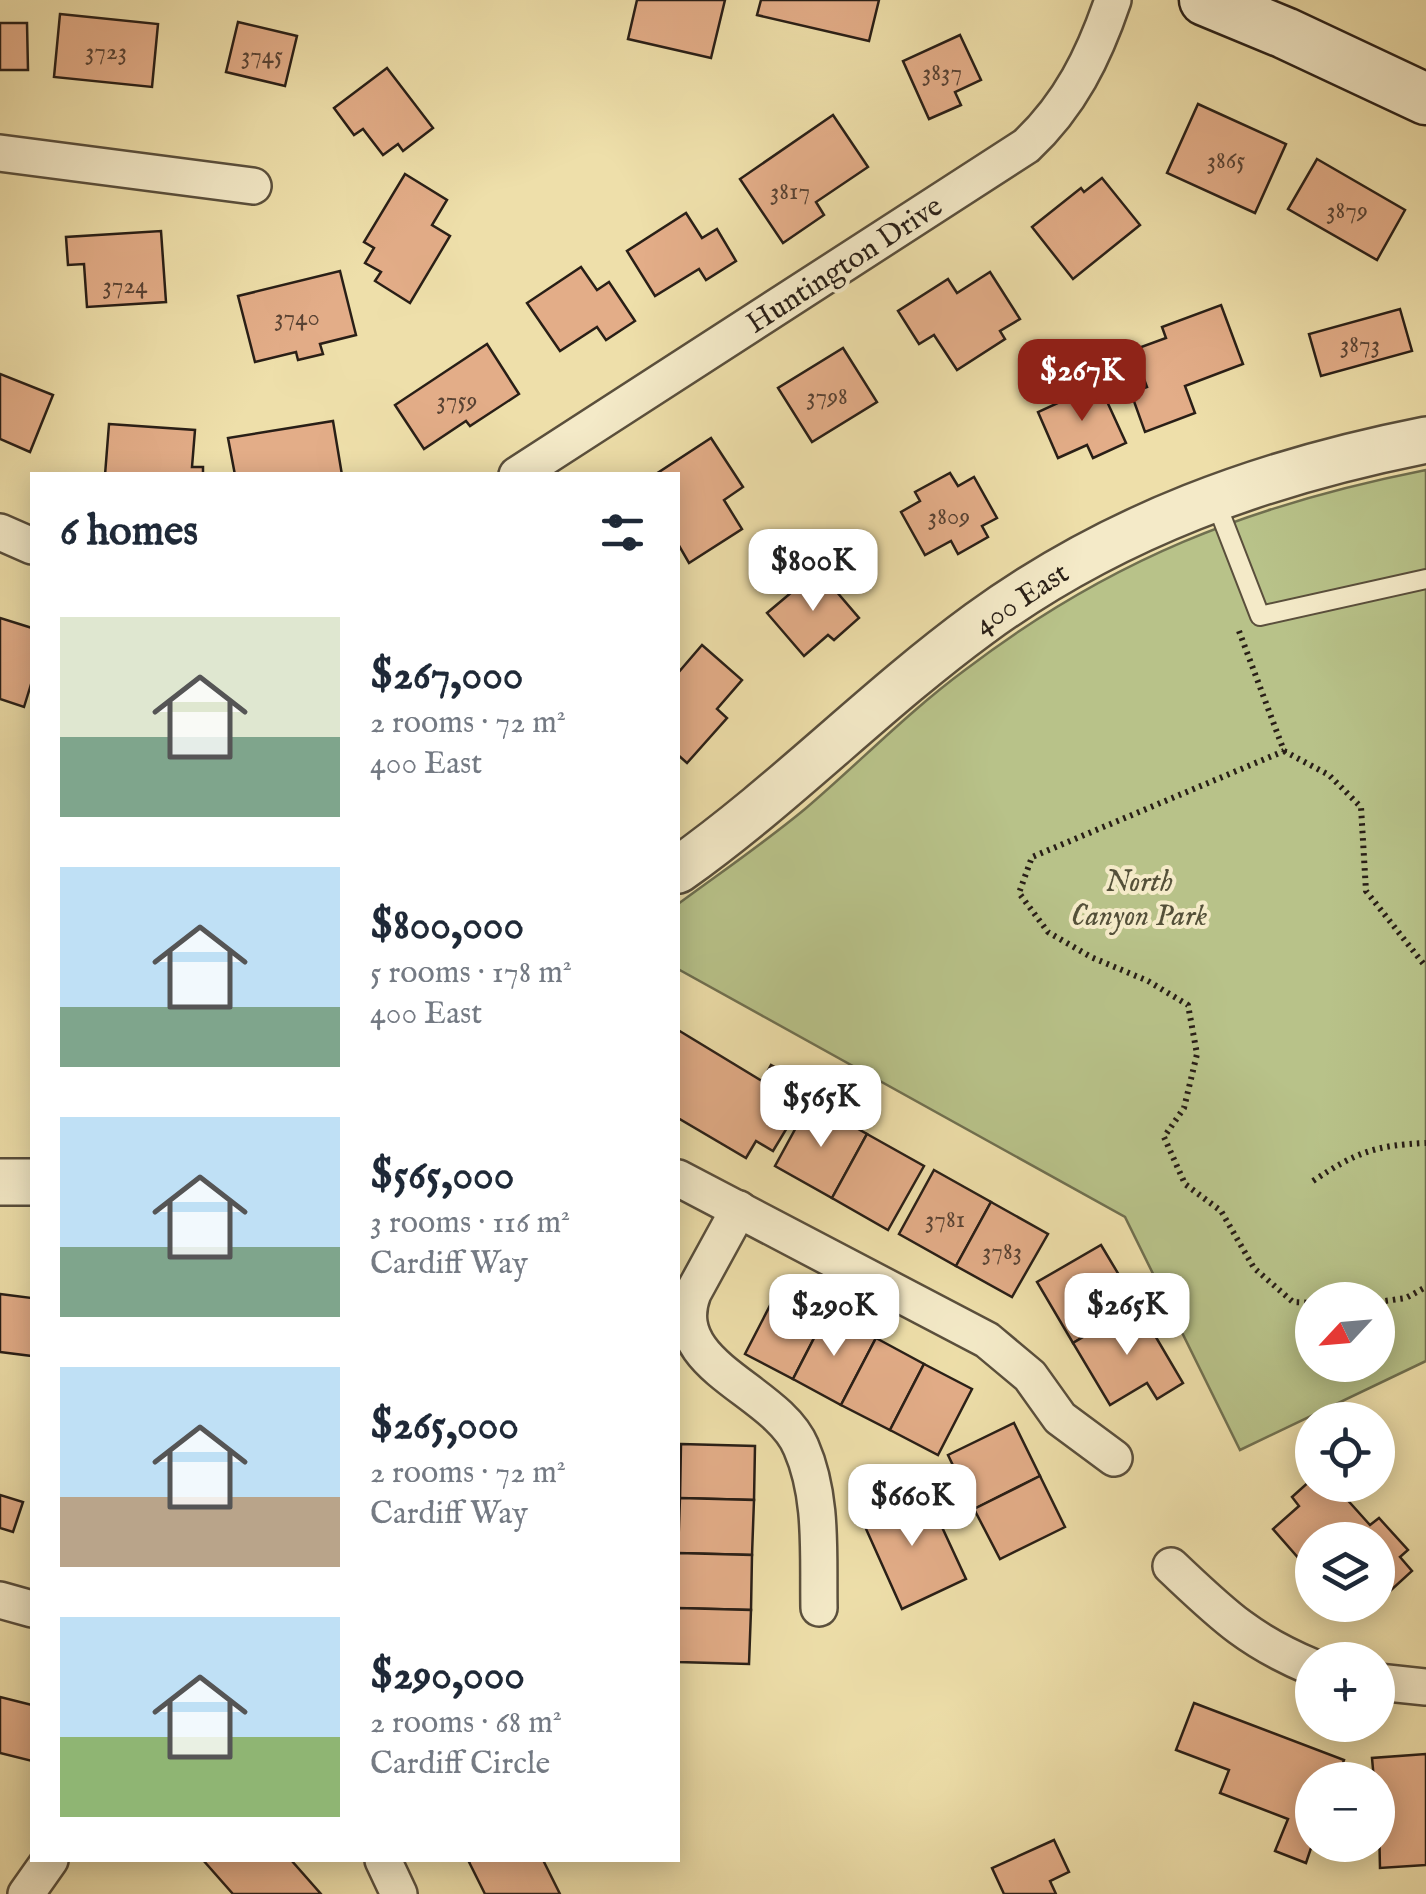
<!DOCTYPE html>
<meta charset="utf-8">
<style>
:root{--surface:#fff;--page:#f6f6f7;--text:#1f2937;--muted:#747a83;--accent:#8f2418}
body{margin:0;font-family:"IM FELL English",serif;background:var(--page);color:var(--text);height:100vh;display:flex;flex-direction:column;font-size:38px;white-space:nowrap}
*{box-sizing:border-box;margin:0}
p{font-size:32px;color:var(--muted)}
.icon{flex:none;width:55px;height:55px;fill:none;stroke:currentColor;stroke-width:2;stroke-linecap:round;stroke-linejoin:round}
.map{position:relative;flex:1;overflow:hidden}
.sheet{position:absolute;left:30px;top:472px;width:650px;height:1390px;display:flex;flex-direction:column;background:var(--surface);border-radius:0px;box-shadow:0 5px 25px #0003}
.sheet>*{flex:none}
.needle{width:65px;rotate:244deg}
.buttons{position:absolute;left:1295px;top:1282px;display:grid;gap:20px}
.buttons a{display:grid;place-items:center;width:100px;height:100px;border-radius:50%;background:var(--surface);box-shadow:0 5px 25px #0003;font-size:50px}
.price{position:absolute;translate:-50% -85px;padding:0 22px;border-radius:20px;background:#fff;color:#222;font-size:32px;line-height:65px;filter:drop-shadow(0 2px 5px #0008)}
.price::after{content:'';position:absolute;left:50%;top:60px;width:30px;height:22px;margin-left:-15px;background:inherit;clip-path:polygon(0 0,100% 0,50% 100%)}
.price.current{background:var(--accent);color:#fff}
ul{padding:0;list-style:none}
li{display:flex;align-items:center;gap:30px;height:250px;padding:0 30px}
li span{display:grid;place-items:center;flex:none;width:280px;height:200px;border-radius:0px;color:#555}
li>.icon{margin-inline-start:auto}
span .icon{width:120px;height:120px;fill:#fffc;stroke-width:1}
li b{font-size:42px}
h2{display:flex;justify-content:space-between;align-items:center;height:120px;padding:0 30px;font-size:42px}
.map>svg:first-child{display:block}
.green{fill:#b8c289;stroke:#707050;stroke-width:2.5;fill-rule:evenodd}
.building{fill:#e3ad88;stroke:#291f17;stroke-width:2.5}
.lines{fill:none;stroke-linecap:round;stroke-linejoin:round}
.service-casing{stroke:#5a4f3c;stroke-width:22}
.minor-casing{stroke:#5a4f3c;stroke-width:40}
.tertiary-casing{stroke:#5a4f3c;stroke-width:50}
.secondary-casing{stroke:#291f17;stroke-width:55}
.path{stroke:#291f17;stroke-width:6;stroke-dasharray:2.5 5;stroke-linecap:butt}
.service{stroke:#f4eac8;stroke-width:18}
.minor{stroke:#f4eac8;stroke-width:35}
.tertiary{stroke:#f4eac8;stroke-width:45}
.secondary{stroke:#f4eac8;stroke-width:50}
.labels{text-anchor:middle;stroke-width:8;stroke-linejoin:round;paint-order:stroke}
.number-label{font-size:25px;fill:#584233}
.street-label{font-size:30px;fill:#291f17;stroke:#f4eac8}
.park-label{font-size:30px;font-style:italic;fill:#545039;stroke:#f4eac8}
</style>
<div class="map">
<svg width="1426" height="1894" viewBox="0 0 1426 1894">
<rect width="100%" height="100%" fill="#eedfaa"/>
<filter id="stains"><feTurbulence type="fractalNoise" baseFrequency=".002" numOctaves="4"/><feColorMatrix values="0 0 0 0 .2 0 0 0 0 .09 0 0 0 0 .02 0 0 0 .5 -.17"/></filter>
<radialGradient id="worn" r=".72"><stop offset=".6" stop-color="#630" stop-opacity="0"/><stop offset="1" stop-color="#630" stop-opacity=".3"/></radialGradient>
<!-- green -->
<path class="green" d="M1426,470V1361L1240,1450L1125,1217L678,969V904C720,873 764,843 805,809C859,763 908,712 965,670C1109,560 1249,505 1426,470ZM1312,1300H1378V1365H1312Z"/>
<!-- building -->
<g class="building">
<path d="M637,0H725L711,58L628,39Z"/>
<path d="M761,0H879L869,41L757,15Z"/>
<path d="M60,14L158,24L152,87L54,77Z"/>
<path d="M238,22L297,36L285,86L226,72Z"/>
<path d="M0,23H27L28,70H0Z"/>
<path d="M960,35L981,80L955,92L961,105L929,119L903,61Z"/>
<path d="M387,68L433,128L403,151L398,144L383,155L363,129L354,135L334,108Z"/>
<path d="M1198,104L1286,144L1255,213L1167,173Z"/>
<path d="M833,115L868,167L816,202L824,215L783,243L740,179Z"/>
<path d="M1317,159L1405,210L1377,260L1288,209Z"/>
<path d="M405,174L447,200L432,225L450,236L410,303L375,281L381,272L365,263L374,248L364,242Z"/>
<path d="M1102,178L1140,225L1073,279L1032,227L1081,188L1084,192Z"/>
<path d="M686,213L702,238L717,229L736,261L706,280L699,269L655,296L627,251Z"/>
<path d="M161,231L166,302L87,307L84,264L68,265L66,237Z"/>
<path d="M581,267L597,290L609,282L635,321L606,340L597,327L560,351L527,303Z"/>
<path d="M340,271L356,335L320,344L323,354L298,360L296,352L255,362L238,296Z"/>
<path d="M990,272L1020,319L1000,331L1005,339L957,370L934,335L919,344L898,311L948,279L957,293Z"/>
<path d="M1221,305L1243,364L1185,386L1195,413L1145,432L1131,393L1147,387L1133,350L1166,338L1162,327Z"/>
<path d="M1400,309L1412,351L1321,376L1309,334Z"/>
<path d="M487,344L519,394L470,426L466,421L424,449L395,405Z"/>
<path d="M843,348L877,402L812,442L778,388Z"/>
<path d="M0,374L53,395L30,452L0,439Z"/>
<path d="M1099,384L1126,443L1093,458L1087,445L1058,458L1038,412Z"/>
<path d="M333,421L342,475H235L228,438Z"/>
<path d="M109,424L195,430L192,467H203V475H105Z"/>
<path d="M711,438L743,487L724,500L742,529L689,563L678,544V475L656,474Z"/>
<path d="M950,473L958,486L974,477L997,518L982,526L988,537L958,554L951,541L925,555L901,512L920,501L915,492Z"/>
<path d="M818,570L859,618L834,640L828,635L804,656L767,613Z"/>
<path d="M0,618L32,628V681L24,707L0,699Z"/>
<path d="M702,645L742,680L717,709L727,718L687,763L678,755V673Z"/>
<path d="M678,1030L762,1081L771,1065L811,1088L773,1151L756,1141L746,1158L678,1118Z"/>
<path d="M810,1102L867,1134L832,1198L775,1166Z"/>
<path d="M867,1134L924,1166L888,1230L832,1198Z"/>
<path d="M934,1170L991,1202L956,1266L899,1234Z"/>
<path d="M991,1202L1048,1234L1012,1297L956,1266Z"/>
<path d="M1101,1245L1137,1305L1073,1343L1037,1282Z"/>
<path d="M779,1288L827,1313L793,1379L745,1354Z"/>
<path d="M0,1294L32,1298V1356L0,1352Z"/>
<path d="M1137,1305L1183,1383L1157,1399L1147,1383L1110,1405L1073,1343Z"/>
<path d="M827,1313L876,1338L841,1405L793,1379Z"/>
<path d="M876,1338L924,1364L890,1430L841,1405Z"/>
<path d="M924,1364L972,1389L938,1455L890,1430Z"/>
<path d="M1014,1423L1040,1476L974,1509L948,1455Z"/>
<path d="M681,1444L755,1446L754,1500L680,1498Z"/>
<path d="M1040,1476L1065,1527L1000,1559L974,1509Z"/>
<path d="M1312,1479V1485H1334L1370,1525L1379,1518L1408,1550L1400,1557L1412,1571L1389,1592L1381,1583L1378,1586V1540H1312V1566L1308,1569L1273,1529L1299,1506L1292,1497Z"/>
<path d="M899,1492L907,1509L929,1499L966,1579L902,1609L858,1511Z"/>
<path d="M0,1495L23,1502L13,1532L0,1528Z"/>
<path d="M680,1498L754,1500L752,1555L678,1553Z"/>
<path d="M678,1553L752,1555L751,1610L678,1608Z"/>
<path d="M678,1608L751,1610L749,1664L678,1662Z"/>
<path d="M0,1697L32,1705V1761L0,1753Z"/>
<path d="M1194,1703L1344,1760L1337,1780H1312V1845L1306,1863L1275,1851L1288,1819L1220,1793L1229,1770L1176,1750Z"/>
<path d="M1426,1754V1865L1380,1868L1378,1780H1374L1372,1758Z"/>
<path d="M1054,1840L1069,1872L1050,1881L1056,1894H1004L992,1868Z"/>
<path d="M203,1860H291L321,1894H233Z"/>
<path d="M472,1860H543L560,1894H485L469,1862Z"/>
</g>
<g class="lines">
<defs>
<path id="service" d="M1215,500L1260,616L1426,579"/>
<g id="minor">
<path d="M0,153L253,186"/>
<path d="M517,475L1026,146C1070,105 1094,56 1113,0"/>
<path d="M0,532L32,546"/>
<path d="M678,1178L987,1340L1030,1376L1060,1418L1114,1458"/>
<path d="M739,1209L693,1293C665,1367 777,1389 801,1447C823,1497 818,1554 819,1608"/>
<path d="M1171,1566C1221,1613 1247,1640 1312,1667"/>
<path d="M0,1600L32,1609"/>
<path d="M1378,1682L1426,1687"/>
<path d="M383,1860L399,1894"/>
<path d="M26,1894L50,1860"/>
</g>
<g id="tertiary">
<path d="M678,870C784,795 874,701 979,624C1113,526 1264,472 1426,440"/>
<path d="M0,1182H32"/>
</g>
<path id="secondary" d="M1205,0L1285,33L1426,99"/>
</defs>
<!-- service casing -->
<use href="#service" class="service-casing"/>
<!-- minor casing -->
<use href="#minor" class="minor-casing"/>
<!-- tertiary casing -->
<use href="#tertiary" class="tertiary-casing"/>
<!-- secondary casing -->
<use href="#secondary" class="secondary-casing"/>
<!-- path -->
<g class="path">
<path d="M1239,631L1284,751L1032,857L1019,893L1048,932L1091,957L1148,981L1188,1005L1197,1054L1184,1108L1164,1137L1185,1184L1221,1211L1254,1268L1293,1302L1312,1303"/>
<path d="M1284,751L1329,775L1361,807L1366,891L1426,967"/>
<path d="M1313,1181C1355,1153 1375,1145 1426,1143"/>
<path d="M1378,1302L1406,1298L1426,1287"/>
</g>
<!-- service -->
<use href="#service" class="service"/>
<!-- minor -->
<use href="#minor" class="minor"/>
<!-- tertiary -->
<use href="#tertiary" class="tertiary"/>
<!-- secondary -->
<use href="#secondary" class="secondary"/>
</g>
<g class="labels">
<!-- number labels -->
<g class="number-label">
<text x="106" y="59">3723</text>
<text x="262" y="63">3745</text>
<text x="942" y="80">3837</text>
<text x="1226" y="168">3865</text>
<text x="790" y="199">3817</text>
<text x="1347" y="218">3879</text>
<text x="125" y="293">3724</text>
<text x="297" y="325">3740</text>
<text x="1360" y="352">3873</text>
<text x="827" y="404">3798</text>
<text x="457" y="408">3759</text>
<text x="949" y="524">3809</text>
<text x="945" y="1227">3781</text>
<text x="1002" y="1259">3783</text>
</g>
<!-- street labels -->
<g class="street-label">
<text transform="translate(844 264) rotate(-33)" y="10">Huntington Drive</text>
<text transform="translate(1021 598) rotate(-33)" y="10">400 East</text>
</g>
<!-- park labels -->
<g class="park-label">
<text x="1139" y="891">North<tspan x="1139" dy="34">Canyon Park</tspan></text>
</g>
</g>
<rect width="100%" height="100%" filter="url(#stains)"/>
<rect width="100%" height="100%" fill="url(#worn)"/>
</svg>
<div class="buttons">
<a><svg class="needle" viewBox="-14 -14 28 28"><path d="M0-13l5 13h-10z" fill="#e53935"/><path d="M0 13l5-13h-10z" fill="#747a83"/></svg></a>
<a><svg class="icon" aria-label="locate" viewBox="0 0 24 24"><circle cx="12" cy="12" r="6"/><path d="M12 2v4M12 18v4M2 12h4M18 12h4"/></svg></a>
<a><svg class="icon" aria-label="layers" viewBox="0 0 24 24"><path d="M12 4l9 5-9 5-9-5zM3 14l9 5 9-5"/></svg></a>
<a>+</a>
<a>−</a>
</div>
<b class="price current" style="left:1082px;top:424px">$267K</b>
<b class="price" style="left:813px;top:614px">$800K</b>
<b class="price" style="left:821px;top:1150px">$565K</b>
<b class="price" style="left:1127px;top:1358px">$265K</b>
<b class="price" style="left:834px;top:1359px">$290K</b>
<b class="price" style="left:912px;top:1549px">$660K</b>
<section class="sheet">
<h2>6 homes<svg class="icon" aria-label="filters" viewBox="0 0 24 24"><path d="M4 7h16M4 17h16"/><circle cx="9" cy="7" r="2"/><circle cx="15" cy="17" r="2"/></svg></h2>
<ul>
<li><span style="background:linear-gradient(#dfe7d0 60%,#7fa58c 0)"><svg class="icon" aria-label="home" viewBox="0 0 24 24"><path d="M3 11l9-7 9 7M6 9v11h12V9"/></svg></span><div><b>$267,000</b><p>2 rooms · 72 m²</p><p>400 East</p></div></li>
<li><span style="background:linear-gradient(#bfe0f5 70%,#7fa58c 0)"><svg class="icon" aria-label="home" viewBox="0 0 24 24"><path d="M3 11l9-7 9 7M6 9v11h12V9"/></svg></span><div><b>$800,000</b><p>5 rooms · 178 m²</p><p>400 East</p></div></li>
<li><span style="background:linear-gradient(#bfe0f5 65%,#7fa58c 0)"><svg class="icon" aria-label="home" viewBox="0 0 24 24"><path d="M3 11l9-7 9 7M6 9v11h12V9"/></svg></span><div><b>$565,000</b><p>3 rooms · 116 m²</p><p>Cardiff Way</p></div></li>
<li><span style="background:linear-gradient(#bfe0f5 65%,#b9a48a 0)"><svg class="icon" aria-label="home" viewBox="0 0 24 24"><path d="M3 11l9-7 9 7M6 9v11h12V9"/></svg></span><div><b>$265,000</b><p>2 rooms · 72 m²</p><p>Cardiff Way</p></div></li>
<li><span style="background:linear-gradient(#bfe0f5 60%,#8fb573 0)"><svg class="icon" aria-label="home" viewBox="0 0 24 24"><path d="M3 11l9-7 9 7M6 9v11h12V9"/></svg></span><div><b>$290,000</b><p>2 rooms · 68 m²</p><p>Cardiff Circle</p></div></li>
</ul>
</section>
</div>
